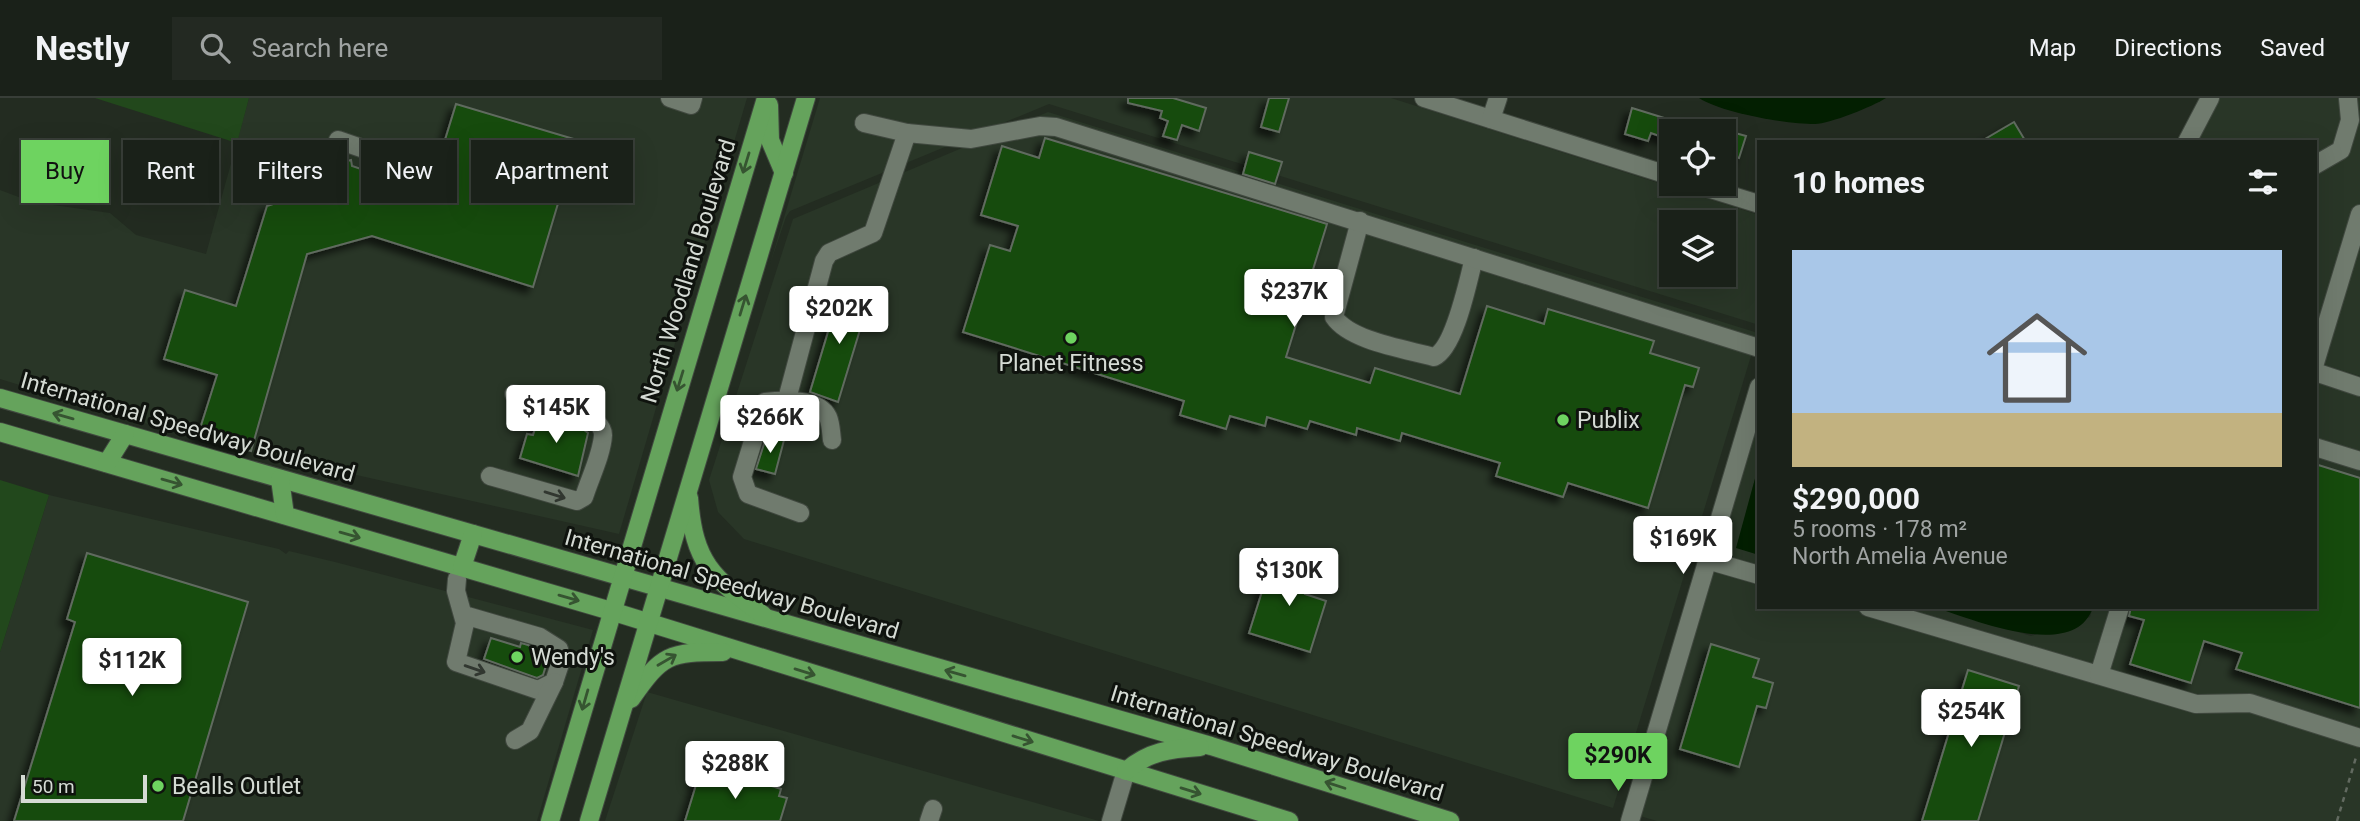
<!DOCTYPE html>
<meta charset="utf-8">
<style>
:root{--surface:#1a2119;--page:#232922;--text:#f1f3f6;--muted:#9fa3a2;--line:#383e38;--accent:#6ed360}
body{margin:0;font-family:Roboto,sans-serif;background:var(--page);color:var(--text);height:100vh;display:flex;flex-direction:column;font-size:26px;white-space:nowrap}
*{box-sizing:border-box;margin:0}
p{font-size:23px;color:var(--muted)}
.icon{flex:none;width:38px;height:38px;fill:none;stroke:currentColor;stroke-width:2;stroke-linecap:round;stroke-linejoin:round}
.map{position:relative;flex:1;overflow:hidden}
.panel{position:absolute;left:1757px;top:42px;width:560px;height:469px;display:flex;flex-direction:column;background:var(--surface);border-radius:0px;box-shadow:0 7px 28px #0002,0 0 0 2px var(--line)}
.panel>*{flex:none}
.banner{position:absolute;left:21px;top:42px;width:665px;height:63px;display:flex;gap:14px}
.buttons{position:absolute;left:1659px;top:21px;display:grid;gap:14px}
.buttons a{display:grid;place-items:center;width:77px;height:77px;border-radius:0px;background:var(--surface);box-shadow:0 7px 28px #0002,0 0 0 2px var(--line);font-size:35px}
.scale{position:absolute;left:21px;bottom:18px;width:126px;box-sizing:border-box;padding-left:7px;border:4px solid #d5dbd4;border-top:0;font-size:19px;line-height:24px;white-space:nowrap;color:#d5dbd4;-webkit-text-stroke:5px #0f130e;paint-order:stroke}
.price{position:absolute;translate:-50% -60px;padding:0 16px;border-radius:7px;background:#fff;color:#222;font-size:23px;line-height:46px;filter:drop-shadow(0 2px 4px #0008)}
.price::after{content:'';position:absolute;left:50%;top:42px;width:21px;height:16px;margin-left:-10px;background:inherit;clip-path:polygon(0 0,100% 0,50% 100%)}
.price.selected{background:var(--accent);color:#111}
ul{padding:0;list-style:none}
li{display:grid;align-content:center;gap:14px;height:371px;padding:0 35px}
li span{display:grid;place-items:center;height:217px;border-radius:0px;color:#555}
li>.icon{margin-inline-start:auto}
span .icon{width:126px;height:126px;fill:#fffc;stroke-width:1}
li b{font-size:30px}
h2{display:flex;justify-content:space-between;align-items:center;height:84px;padding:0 35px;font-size:30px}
.tag{padding:0 24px;border-radius:0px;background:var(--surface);box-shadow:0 7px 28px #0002,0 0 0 2px var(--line);font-size:24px;line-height:63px}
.tag.selected{background:var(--accent);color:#111}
header{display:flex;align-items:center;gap:42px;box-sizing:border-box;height:98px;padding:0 35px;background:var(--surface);border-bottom:2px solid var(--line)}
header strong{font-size:33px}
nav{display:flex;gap:38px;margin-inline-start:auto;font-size:24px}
.search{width:490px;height:63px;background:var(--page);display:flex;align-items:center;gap:18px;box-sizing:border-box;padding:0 24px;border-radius:0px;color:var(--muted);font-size:26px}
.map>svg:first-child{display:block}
.built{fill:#293627;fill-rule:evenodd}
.green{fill:#22481c}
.water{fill:#031f01}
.building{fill:#134b0a;stroke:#606b5f;stroke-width:2;filter:url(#shadow)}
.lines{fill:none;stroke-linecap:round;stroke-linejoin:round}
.minor-casing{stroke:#40483f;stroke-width:20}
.major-casing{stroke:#40483f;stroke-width:20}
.path{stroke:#626a60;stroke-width:2.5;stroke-dasharray:5 5;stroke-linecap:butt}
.minor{stroke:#707b6e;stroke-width:18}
.major{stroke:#65a35c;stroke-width:18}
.oneway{stroke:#365431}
.oneway2{stroke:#313730}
.poi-dot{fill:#6ed360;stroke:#0f130e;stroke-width:2.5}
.labels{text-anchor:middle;stroke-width:6;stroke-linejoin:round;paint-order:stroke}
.street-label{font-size:23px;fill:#d5dbd4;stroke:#0f130e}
.poi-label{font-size:23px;fill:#d5dbd4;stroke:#0f130e;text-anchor:start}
</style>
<header>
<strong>Nestly</strong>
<div class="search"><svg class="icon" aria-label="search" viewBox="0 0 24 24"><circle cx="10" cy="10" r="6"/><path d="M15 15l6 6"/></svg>Search here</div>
<nav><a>Map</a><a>Directions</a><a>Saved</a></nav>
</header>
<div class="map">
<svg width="2360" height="723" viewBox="0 0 2360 723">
<defs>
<filter id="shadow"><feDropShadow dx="-6" dy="6" stdDeviation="3.5" flood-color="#0009"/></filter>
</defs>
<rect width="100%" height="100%" fill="#232c21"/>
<!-- built -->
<g class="built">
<path d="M249,0H747L619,436L200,342L0,281V92L32,104L110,115L136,137L206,156Z"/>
<path d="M820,0H1391L1759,117V227L1049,6L790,113L786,119L770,166ZM1671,124H1724V177H1671Z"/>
<path d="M2220,0H2360V278L2315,264V44H2197Z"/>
<path d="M1048,14L1758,235L1613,710L744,441L718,414L709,382L793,121Z"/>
<path d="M2315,284L2360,299V723H1657L1640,718L1759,319V366L1737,449L1759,457V509H1934L2031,538L2090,519L2093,509H2315Z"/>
<path d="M49,397L279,451L286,456L289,453L335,464L593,532L537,723H0V554Z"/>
<path d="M647,594L1099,723H605Z"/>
</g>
<!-- green -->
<g class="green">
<path d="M95,0H249L237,45Z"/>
<path d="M0,382L49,397L0,554Z"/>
</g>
<!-- water -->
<g class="water">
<path d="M1699,0H1886C1874,8 1829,26 1815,26C1786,26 1722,15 1699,0Z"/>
<path d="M1759,366V457L1736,450Z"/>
<path d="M1934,509H2093C2075,565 1972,521 1934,509Z"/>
</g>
<!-- building -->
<g class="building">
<path d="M1128,0H1173L1206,10L1199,33L1182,27L1177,42L1163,38L1168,23L1160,20L1162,13L1128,5Z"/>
<path d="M1269,0H1289L1279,34L1261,29Z"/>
<path d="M456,6L577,42L533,189L372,138L307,156L251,353L198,337L217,277L164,261L185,192L236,208L267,108L292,100L286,79L351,62L352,68L429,94Z"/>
<path d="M1632,10L1677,24L1674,33H1671V42L1651,35L1648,43L1625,36Z"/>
<path d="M2014,24L2026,44H1980Z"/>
<path d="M1724,32L1746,38L1739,60L1724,55Z"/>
<path d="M1045,40L1327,126L1286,259L1370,285L1375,270L1460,296L1487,208L1544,226L1548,211L1654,243L1650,255L1699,270L1693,289L1685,287L1648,410L1568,385L1563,399L1496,378L1500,365L1402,335L1400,343L1357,330L1356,337L1310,323L1307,331L1267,319L1265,328L1230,318L1226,331L1180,317L1184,303L963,234L990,147L1010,153L1018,128L981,117L1002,48L1039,60Z"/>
<path d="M1249,54L1282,64L1275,86L1243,76Z"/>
<path d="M840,194L869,202L838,304L810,294Z"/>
<path d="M552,317L575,325L588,335L578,378L520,360L527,336L533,337L539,319L551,323Z"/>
<path d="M767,337L784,342L775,376L756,371Z"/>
<path d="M2315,366L2360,380V610L2236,571L2242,555L2204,543L2191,585L2130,566L2144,522L2129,518L2131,509H2315Z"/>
<path d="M87,455L248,504L183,723H14L75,524L67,521Z"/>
<path d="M1287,457L1314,465L1305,496L1326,503L1310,554L1249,535L1265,484L1278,488Z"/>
<path d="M491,540L520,549L521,545L528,547L549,558L543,577L537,580L484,561Z"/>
<path d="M1711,546L1759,561L1753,579L1773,585L1766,610L1757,608L1739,669L1680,651Z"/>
<path d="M1968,572L2019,588L1978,723H1922Z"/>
<path d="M700,674L743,688L746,680L781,691L779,698L787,700L780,723H685Z"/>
</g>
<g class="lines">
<defs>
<g id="minor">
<path d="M670,0L691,7L693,0"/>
<path d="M1424,0L1671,78"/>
<path d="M1491,21L1498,0"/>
<path d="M864,25L907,35"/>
<path d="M338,42L419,70"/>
<path d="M2187,44L2210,0"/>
<path d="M2315,67L2341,52L2350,22L2348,1"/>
<path d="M1694,86L1759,106"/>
<path d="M1360,123L1334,219C1350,243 1405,251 1434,259C1455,250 1468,183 1474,160"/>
<path d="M2315,265L2360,116"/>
<path d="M2315,274L2360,289"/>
<path d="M787,301L824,163L829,155L873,135L907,35L971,41L1040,28L1056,29L1759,250"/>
<path d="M2315,349L2360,363"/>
<path d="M490,378L577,403L584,399C590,380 602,356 603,337C603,312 534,301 514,296"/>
<path d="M800,415L748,396L742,379L765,304C782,302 819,300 828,319C831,326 831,335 832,342"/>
<path d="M1707,462L1759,477"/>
<path d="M457,481L456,493L465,525L456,564L538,592L554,584L561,563L559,551L540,539L464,517"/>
<path d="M1868,509L2196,606L2250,605L2360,640"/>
<path d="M2099,577L2120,509"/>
<path d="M515,642L530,633L554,584"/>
<path d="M929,723L933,711"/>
<path d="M1111,723L1126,673"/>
<path d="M1630,723L1759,289"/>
</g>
<g id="major">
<path d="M769,7L770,42L784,75"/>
<path d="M0,300L1211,648L1450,723"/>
<path d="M0,334L611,513L1289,723"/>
<path d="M107,365L125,336"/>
<path d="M280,381L285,417"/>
<path d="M689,400C694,466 712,479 763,517"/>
<path d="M462,469L473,436"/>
<path d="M631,601C662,556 669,554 723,554"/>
<path d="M1126,673C1149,653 1170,651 1200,649"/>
<path d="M550,723L766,0"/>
<path d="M589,723L806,0"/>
</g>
</defs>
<!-- minor casing -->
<use href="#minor" class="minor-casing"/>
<!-- major casing -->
<use href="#major" class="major-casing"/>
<!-- path -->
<path class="path" d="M2337,723L2357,656"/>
<!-- minor -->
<use href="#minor" class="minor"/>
<!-- major -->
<use href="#major" class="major"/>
</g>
<!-- one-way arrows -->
<defs><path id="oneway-shaft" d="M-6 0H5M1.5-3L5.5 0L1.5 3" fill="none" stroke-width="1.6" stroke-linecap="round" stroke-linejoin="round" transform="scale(1.75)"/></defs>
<g class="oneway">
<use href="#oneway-shaft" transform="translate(746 65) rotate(107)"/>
<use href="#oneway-shaft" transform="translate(743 207) rotate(-73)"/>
<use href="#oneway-shaft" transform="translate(680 283) rotate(107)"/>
<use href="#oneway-shaft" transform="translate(63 318) rotate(-164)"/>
<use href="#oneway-shaft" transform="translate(172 384) rotate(16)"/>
<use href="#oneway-shaft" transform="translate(350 437) rotate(16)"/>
<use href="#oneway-shaft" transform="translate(569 500) rotate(16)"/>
<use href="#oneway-shaft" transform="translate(667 562) rotate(-30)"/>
<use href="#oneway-shaft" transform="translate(805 574) rotate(17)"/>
<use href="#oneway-shaft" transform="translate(955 575) rotate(-164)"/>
<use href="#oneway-shaft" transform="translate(585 602) rotate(106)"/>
<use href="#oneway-shaft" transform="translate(1023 641) rotate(17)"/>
<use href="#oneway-shaft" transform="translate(1335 687) rotate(-162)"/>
<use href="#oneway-shaft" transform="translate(1191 693) rotate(17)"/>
</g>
<g class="oneway2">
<use href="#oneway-shaft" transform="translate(555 397) rotate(17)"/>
<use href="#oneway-shaft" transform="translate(475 571) rotate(19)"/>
</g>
<!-- markers -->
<g class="poi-dot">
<circle cx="1071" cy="240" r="7"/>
<circle cx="1563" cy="322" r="7"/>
<circle cx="517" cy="559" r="7"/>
<circle cx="158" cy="688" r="7"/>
</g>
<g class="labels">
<!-- street labels -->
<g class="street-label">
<text transform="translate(688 173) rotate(-73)" y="8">North Woodland Boulevard</text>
<text transform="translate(188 329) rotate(16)" y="8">International Speedway Boulevard</text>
<text transform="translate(732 486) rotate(16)" y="8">International Speedway Boulevard</text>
<text transform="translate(1277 645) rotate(17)" y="8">International Speedway Boulevard</text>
</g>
<!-- poi labels -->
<g class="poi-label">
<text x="1071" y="273" text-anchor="middle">Planet Fitness</text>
<text x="1577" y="330">Publix</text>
<text x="531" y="567">Wendy's</text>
<text x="172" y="696">Bealls Outlet</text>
</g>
</g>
</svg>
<div class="buttons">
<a><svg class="icon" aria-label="locate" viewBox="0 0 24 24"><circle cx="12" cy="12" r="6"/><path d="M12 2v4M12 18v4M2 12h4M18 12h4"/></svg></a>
<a><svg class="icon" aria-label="layers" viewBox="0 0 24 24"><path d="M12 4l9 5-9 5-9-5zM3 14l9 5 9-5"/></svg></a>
</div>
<div class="scale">50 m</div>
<b class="price" style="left:1294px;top:231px">$237K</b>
<b class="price" style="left:839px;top:248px">$202K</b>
<b class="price" style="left:556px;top:347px">$145K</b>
<b class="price" style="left:770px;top:357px">$266K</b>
<b class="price" style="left:1683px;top:478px">$169K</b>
<b class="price" style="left:1289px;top:510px">$130K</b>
<b class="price" style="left:132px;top:600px">$112K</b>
<b class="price" style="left:1971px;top:651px">$254K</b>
<b class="price selected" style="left:1618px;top:695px">$290K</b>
<b class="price" style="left:735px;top:703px">$288K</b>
<div class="banner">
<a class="tag selected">Buy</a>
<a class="tag">Rent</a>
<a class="tag">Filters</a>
<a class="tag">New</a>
<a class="tag">Apartment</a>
</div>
<section class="panel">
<h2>10 homes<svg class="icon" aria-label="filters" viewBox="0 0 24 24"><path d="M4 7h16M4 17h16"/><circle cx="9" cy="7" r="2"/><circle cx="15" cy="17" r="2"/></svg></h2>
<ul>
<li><span style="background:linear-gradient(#a9c7e8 75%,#c2b280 0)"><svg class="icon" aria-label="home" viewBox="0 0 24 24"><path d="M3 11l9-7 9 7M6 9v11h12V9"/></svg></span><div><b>$290,000</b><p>5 rooms · 178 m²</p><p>North Amelia Avenue</p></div></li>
</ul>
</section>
</div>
